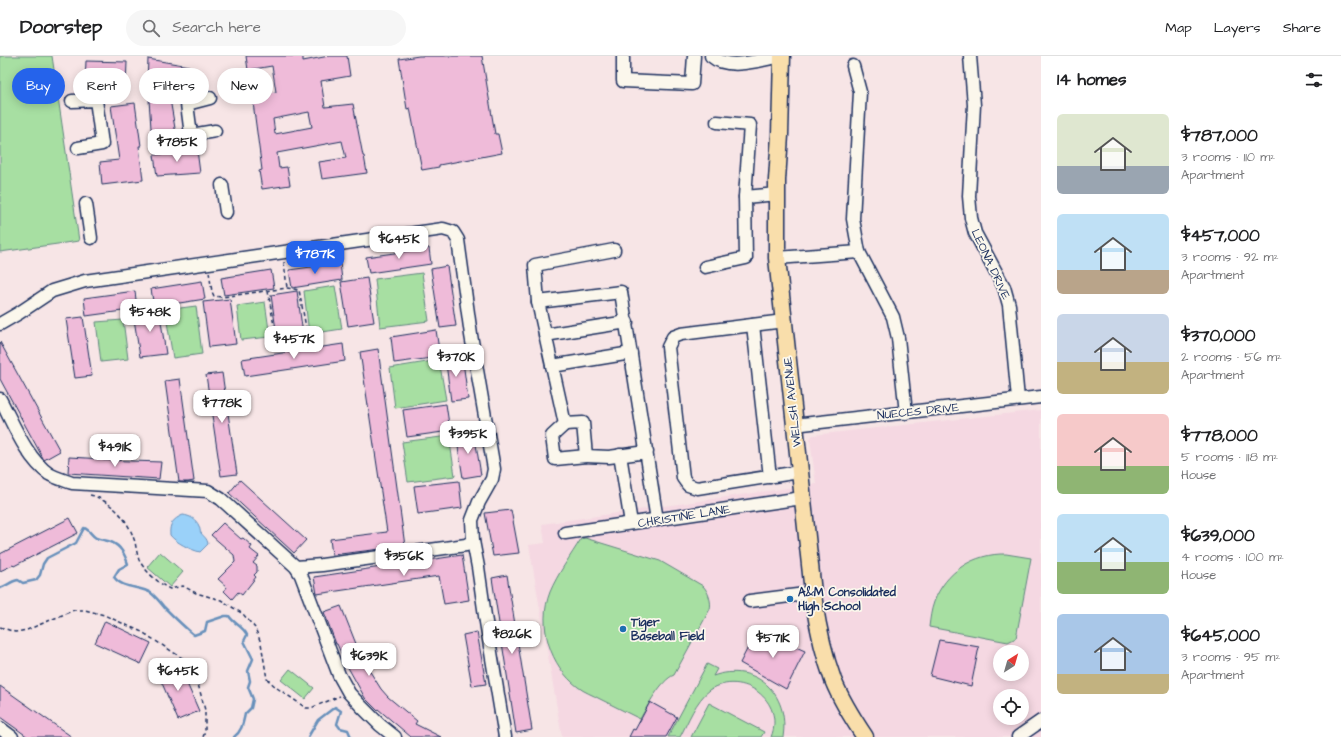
<!DOCTYPE html>
<meta charset="utf-8">
<style>
:root{--surface:#fff;--page:#f6f6f6;--text:#202124;--muted:#757577;--line:#e0e0e0;--accent:#2563eb}
body{margin:0;font-family:"Architects Daughter",sans-serif;background:var(--page);color:var(--text);height:100vh;display:flex;flex-direction:column;font-size:15px;white-space:nowrap}
*{box-sizing:border-box;margin:0}
p{font-size:13px;color:var(--muted)}
.icon{flex:none;width:22px;height:22px;fill:none;stroke:currentColor;stroke-width:2;stroke-linecap:round;stroke-linejoin:round}
.map{position:relative;flex:1;overflow:hidden}
.drawer{display:flex;flex-direction:column;background:var(--surface);width:300px}
.drawer>*{flex:none}
.guide{position:absolute;left:12px;top:12px;width:380px;height:36px;display:flex;gap:8px}
.needle{width:26px;rotate:37deg}
.controls{position:absolute;left:993px;top:589px;display:grid;gap:8px}
.controls a{display:grid;place-items:center;width:36px;height:36px;border-radius:50%;background:var(--surface);box-shadow:0 2px 10px #0003;font-size:20px}
.price{position:absolute;translate:-50% -34px;padding:0 9px;border-radius:8px;background:#fff;color:#222;font-size:13px;line-height:26px;filter:drop-shadow(0 1px 2px #0008)}
.price::after{content:'';position:absolute;left:50%;top:24px;width:12px;height:9px;margin-left:-6px;background:inherit;clip-path:polygon(0 0,100% 0,50% 100%)}
.price.current{background:var(--accent);color:#fff}
ul{padding:0;list-style:none}
li{display:flex;align-items:center;gap:12px;height:100px;padding:0 16px}
li span{display:grid;place-items:center;flex:none;width:112px;height:80px;border-radius:6px;color:#555}
li>.icon{margin-inline-start:auto}
span .icon{width:48px;height:48px;fill:#fffc;stroke-width:1}
li b{font-size:17px}
h2{display:flex;justify-content:space-between;align-items:center;height:48px;padding:0 16px;font-size:17px}
.pill{padding:0 14px;border-radius:18px;background:var(--surface);box-shadow:0 2px 10px #0003;font-size:14px;line-height:36px}
.pill.current{background:var(--accent);color:#fff}
header{display:flex;align-items:center;gap:24px;box-sizing:border-box;height:56px;padding:0 20px;background:var(--surface);border-bottom:1px solid var(--line)}
header strong{font-size:19px}
nav{display:flex;gap:22px;margin-inline-start:auto;font-size:14px}
.search{width:280px;height:36px;background:var(--page);display:flex;align-items:center;gap:10px;box-sizing:border-box;padding:0 14px;border-radius:22px;color:var(--muted);font-size:15px}
main{display:flex;flex:1;min-height:0}
.map>svg:first-child{display:block}
.built{fill:#f5d8e2;fill-rule:evenodd}
.green{fill:#a7dfa2;stroke:#618780}
.water{fill:#9ad1f9;stroke:#6790bb}
.lines{fill:none;stroke-linecap:round;stroke-linejoin:round}
.stream{stroke:#6790bb;stroke-width:2.5}
.building{fill:#efbbd9;stroke:#1b2f5e;fill-rule:evenodd}
.minor-casing{stroke:#1b2f5e;stroke-width:15}
.major-casing{stroke:#1b2f5e;stroke-width:19}
.path{stroke:#1b2f5e;stroke-width:1.5;stroke-dasharray:4 3;stroke-linecap:butt}
.minor{stroke:#fbf7ec;stroke-width:12}
.major{stroke:#f9deab;stroke-width:16}
.poi-dot{fill:#1f6fb2;stroke:#fbf7ec;stroke-width:1.5}
.labels{text-anchor:middle;stroke-width:3.5;stroke-linejoin:round;paint-order:stroke}
.street-label{font-size:12px;fill:#1b2f5e;stroke:#fbf7ec}
.poi-label{font-size:12px;font-weight:bold;fill:#1b2f5e;stroke:#fbf7ec;text-anchor:start}
</style>
<header>
<strong>Doorstep</strong>
<div class="search"><svg class="icon" aria-label="search" viewBox="0 0 24 24"><circle cx="10" cy="10" r="6"/><path d="M15 15l6 6"/></svg>Search here</div>
<nav><a>Map</a><a>Layers</a><a>Share</a></nav>
</header>
<main>
<div class="map">
<svg width="1041" height="681" viewBox="0 0 1041 681">
<rect width="100%" height="100%" fill="#f7e5e6"/>
<filter id="ink" filterUnits="userSpaceOnUse"><feTurbulence type="fractalNoise" baseFrequency=".025" numOctaves="2"/><feDisplacementMap in="SourceGraphic" scale="8" xChannelSelector="R" yChannelSelector="G"/><feConvolveMatrix kernelMatrix="1 2 1 2 8 2 1 2 1" color-interpolation-filters="sRGB"/></filter>
<g filter="url(#ink)">
<!-- built -->
<path class="built" d="M1041,354V681H562L529,489L545,487L542,468L816,428L810,383L813,379ZM1000,596H1022V618H1000ZM1000,640H1022V662H1000Z"/>
<!-- green -->
<g class="green">
<path d="M0,0H52L79,185L0,196Z"/>
<path d="M422,217L429,265L380,271L375,223Z"/>
<path d="M335,230L342,273L309,278L304,235Z"/>
<path d="M265,246L270,281L241,284L237,250Z"/>
<path d="M196,250L202,298L173,302L165,254Z"/>
<path d="M123,264L128,303L101,306L96,266Z"/>
<path d="M439,304L446,344L395,352L390,312Z"/>
<path d="M449,380L455,420L408,426L402,386Z"/>
<path d="M585,482L660,505L703,530C708,535 712,546 710,553L674,619C661,624 647,651 640,663C627,656 613,650 600,643C593,639 584,636 578,631C550,610 537,569 550,536C557,519 571,499 581,483Z"/>
<path d="M160,496L183,516L170,531L147,511Z"/>
<path d="M1006,498L1031,502L1016,582L1008,586L929,571C930,563 931,554 934,546C945,516 974,497 1006,498Z"/>
<path d="M707,608L717,613L713,620C756,605 790,638 783,681H771C786,645 742,613 710,634C696,644 688,666 680,681H668Z"/>
<path d="M290,613L314,632L305,643L281,624Z"/>
<path d="M709,647L764,676L761,681H691Z"/>
</g>
<!-- water -->
<path class="water" d="M183,459C190,460 196,463 199,470C200,472 200,476 201,477C204,481 207,482 208,488L200,496C191,494 175,486 170,479C169,468 173,463 183,459Z"/>
<g class="lines">
<!-- stream -->
<g class="stream">
<path d="M0,532C7,530 11,525 18,524L23,527L36,524L40,519L43,508L47,502L76,487L84,472C89,473 91,479 96,482C101,484 106,484 111,486C121,490 125,499 128,508L119,513L114,521C122,533 140,530 151,537C156,541 160,546 164,551C174,561 183,570 194,579L205,575L207,566L225,560H229C234,568 243,570 247,579L244,585L253,603L248,615L250,625L248,631L253,643L251,652L245,658C243,667 242,675 234,681"/>
<path d="M308,681L318,664L335,651L341,655L337,668L340,672L348,674L351,681"/>
</g>
</g>
<!-- building -->
<g class="building">
<path d="M246,0H303V5L329,0H347L350,20L321,25L325,51L353,48L363,100H364L367,117L322,123L319,106L346,102L342,85L277,97L279,112L287,111L290,129L262,133L259,115L262,114L252,39L276,36L272,10L248,14ZM309,56L312,71L275,78L273,63Z"/>
<path d="M419,0H482L495,78H498L502,97L439,109V111L422,114L410,52L407,53L399,3Z"/>
<path d="M148,3L189,10L187,31L147,29Z"/>
<path d="M86,5L127,6L126,30L85,27Z"/>
<path d="M170,43L177,84L152,86L149,44Z"/>
<path d="M135,47L141,90H139L143,124L102,129L100,106L119,104L111,50Z"/>
<path d="M197,94L200,117L157,120L154,99Z"/>
<path d="M429,192L431,208L369,217L366,201Z"/>
<path d="M340,207L342,224L292,232L289,214Z"/>
<path d="M447,210L456,270L440,272L431,213Z"/>
<path d="M271,214L274,232L224,239L221,222Z"/>
<path d="M367,222L374,266L348,270L341,226Z"/>
<path d="M202,225L205,243L154,251L151,233Z"/>
<path d="M135,235L137,253L86,260L84,242Z"/>
<path d="M297,235L303,278L277,281L271,239Z"/>
<path d="M230,243L236,288L209,291L203,246Z"/>
<path d="M159,253L166,298L140,301L133,257Z"/>
<path d="M83,261L92,320L75,322L66,263Z"/>
<path d="M436,274L440,301L394,307L391,281Z"/>
<path d="M0,286L60,395L44,404L0,323Z"/>
<path d="M343,288L345,305L245,320L242,303Z"/>
<path d="M378,293L405,490L332,499L330,483L387,476L360,296Z"/>
<path d="M462,298L468,343L451,345L445,300Z"/>
<path d="M222,317L237,418L221,420L206,319Z"/>
<path d="M180,323L194,425L188,426H179L165,325Z"/>
<path d="M446,348L450,375L407,381L403,354Z"/>
<path d="M474,376L481,419L463,422L456,378Z"/>
<path d="M69,401L103,403V404L161,406L159,423L68,417Z"/>
<path d="M240,424L306,484L294,497L229,437Z"/>
<path d="M459,425L462,452L418,458L414,430Z"/>
<path d="M511,454L519,497L493,500L485,457Z"/>
<path d="M70,462L78,477L14,510L13,509L0,515V498Z"/>
<path d="M223,467L241,483L243,482L252,490L250,493L259,500L253,507L257,510V516L254,519L256,521L242,539L238,536L232,543L224,535L227,531L218,523L235,506L234,499L211,479Z"/>
<path d="M462,499L469,544L444,548L439,520L317,538L314,521Z"/>
<path d="M507,519L532,674L516,677L492,522Z"/>
<path d="M341,550L362,603L381,633L388,641L417,665L415,668L441,681H411L378,653L377,654L365,642L345,606L337,588H336L324,556Z"/>
<path d="M105,565L151,587L141,608L95,587Z"/>
<path d="M757,574L805,595L786,633L740,607Z"/>
<path d="M477,576L486,628L472,630L463,579Z"/>
<path d="M939,584L979,591L971,630L930,620Z"/>
<path d="M179,609L199,655L178,664L158,618Z"/>
<path d="M0,630L72,681H28L0,661Z"/>
<path d="M650,646L677,661L666,681H629L633,673L635,674Z"/>
</g>
<g class="lines">
<defs>
<g id="minor">
<path d="M623,0V25L692,28L694,0"/>
<path d="M711,0C728,15 761,4 781,0"/>
<path d="M970,0L974,49L969,140L971,162L975,177L1004,231L1009,249L1018,343"/>
<path d="M853,10L860,36L853,163L859,196L893,261L898,282L906,357"/>
<path d="M210,42L187,48L191,79L215,75"/>
<path d="M72,45L96,44L102,88L78,92"/>
<path d="M717,66L750,69L745,141"/>
<path d="M222,129L226,156"/>
<path d="M86,148L91,182"/>
<path d="M777,202L859,196"/>
<path d="M705,211L746,202L745,141L777,138"/>
<path d="M538,246L535,209L614,194"/>
<path d="M784,265L681,278L673,281L668,291L683,422L688,429L697,432L799,416"/>
<path d="M0,268L19,257L52,235L85,225L443,173L453,176L458,184L471,279L494,413L492,423L479,446L472,464L473,485L478,511L485,560L505,681"/>
<path d="M753,269L770,421"/>
<path d="M545,279L627,266"/>
<path d="M552,310L631,297"/>
<path d="M0,343C13,367 26,402 49,418C56,422 64,424 72,427L208,435L221,443L296,511L301,519L339,619L349,637L362,651L380,669L395,681"/>
<path d="M565,368L552,380L555,403L586,400"/>
<path d="M794,369L1041,341"/>
<path d="M647,396L609,401L586,400L583,367L565,368L538,246L621,236L657,464"/>
<path d="M620,399L631,467"/>
<path d="M565,477L802,442"/>
<path d="M296,511L322,509L466,489L473,485"/>
<path d="M750,545L813,537"/>
<path d="M0,672L12,681"/>
<path d="M1018,681L1041,665"/>
</g>
<path id="major" d="M782,0L780,79L777,124V202L814,546C818,572 824,599 833,624C841,644 853,663 865,681"/>
</defs>
<!-- minor casing -->
<use href="#minor" class="minor-casing"/>
<!-- major casing -->
<use href="#major" class="major-casing"/>
<!-- path -->
<g class="path">
<path d="M284,206L287,232"/>
<path d="M209,216L212,236L214,240L222,241L287,232L299,234L307,277L305,279L281,284L276,282L268,235"/>
<path d="M90,439C96,440 99,442 104,445C120,455 129,467 135,486C136,491 137,498 139,504C145,515 159,528 170,533L183,530L196,537L221,544L243,558L255,572L261,587L267,623L277,632L306,652H311L340,640"/>
<path d="M0,571L15,576L27,574L74,554H85L104,559L142,576L182,602L198,628L205,654V676L203,681"/>
</g>
<!-- minor -->
<use href="#minor" class="minor"/>
<!-- major -->
<use href="#major" class="major"/>
</g>
</g>
<!-- markers -->
<g class="poi-dot">
<circle cx="790" cy="543" r="4"/>
<circle cx="623" cy="573" r="4"/>
</g>
<g class="labels">
<!-- street labels -->
<g class="street-label">
<text transform="translate(991 208) rotate(65)" y="4">LEONA DRIVE</text>
<text transform="translate(792 346) rotate(-96)" y="4">WELSH AVENUE</text>
<text transform="translate(918 355) rotate(-6)" y="4">NUECES DRIVE</text>
<text transform="translate(684 460) rotate(-9)" y="4">CHRISTINE LANE</text>
</g>
<!-- poi labels -->
<g class="poi-label">
<text x="798" y="540">A&amp;M Consolidated<tspan x="798" dy="14">High School</tspan></text>
<text x="631" y="570">Tiger<tspan x="631" dy="14">Baseball Field</tspan></text>
</g>
</g>
</svg>
<div class="controls">
<a><svg class="needle" viewBox="-14 -14 28 28"><path d="M0-13l5 13h-10z" fill="#e53935"/><path d="M0 13l5-13h-10z" fill="#757577"/></svg></a>
<a><svg class="icon" aria-label="locate" viewBox="0 0 24 24"><circle cx="12" cy="12" r="6"/><path d="M12 2v4M12 18v4M2 12h4M18 12h4"/></svg></a>
</div>
<b class="price" style="left:177px;top:107px">$785K</b>
<b class="price" style="left:399px;top:204px">$645K</b>
<b class="price current" style="left:315px;top:219px">$787K</b>
<b class="price" style="left:150px;top:277px">$548K</b>
<b class="price" style="left:294px;top:304px">$457K</b>
<b class="price" style="left:456px;top:322px">$370K</b>
<b class="price" style="left:222px;top:368px">$778K</b>
<b class="price" style="left:468px;top:399px">$395K</b>
<b class="price" style="left:115px;top:412px">$491K</b>
<b class="price" style="left:404px;top:521px">$356K</b>
<b class="price" style="left:512px;top:599px">$826K</b>
<b class="price" style="left:773px;top:603px">$571K</b>
<b class="price" style="left:369px;top:621px">$639K</b>
<b class="price" style="left:178px;top:636px">$645K</b>
<div class="guide">
<a class="pill current">Buy</a>
<a class="pill">Rent</a>
<a class="pill">Filters</a>
<a class="pill">New</a>
</div>
</div>
<section class="drawer">
<h2>14 homes<svg class="icon" aria-label="filters" viewBox="0 0 24 24"><path d="M4 7h16M4 17h16"/><circle cx="9" cy="7" r="2"/><circle cx="15" cy="17" r="2"/></svg></h2>
<ul>
<li><span style="background:linear-gradient(#dfe7d0 65%,#9aa5b1 0)"><svg class="icon" aria-label="home" viewBox="0 0 24 24"><path d="M3 11l9-7 9 7M6 9v11h12V9"/></svg></span><div><b>$787,000</b><p>3 rooms · 110 m²</p><p>Apartment</p></div></li>
<li><span style="background:linear-gradient(#bfe0f5 70%,#b9a48a 0)"><svg class="icon" aria-label="home" viewBox="0 0 24 24"><path d="M3 11l9-7 9 7M6 9v11h12V9"/></svg></span><div><b>$457,000</b><p>3 rooms · 92 m²</p><p>Apartment</p></div></li>
<li><span style="background:linear-gradient(#c9d6e8 60%,#c2b280 0)"><svg class="icon" aria-label="home" viewBox="0 0 24 24"><path d="M3 11l9-7 9 7M6 9v11h12V9"/></svg></span><div><b>$370,000</b><p>2 rooms · 56 m²</p><p>Apartment</p></div></li>
<li><span style="background:linear-gradient(#f6c9c9 65%,#8fb573 0)"><svg class="icon" aria-label="home" viewBox="0 0 24 24"><path d="M3 11l9-7 9 7M6 9v11h12V9"/></svg></span><div><b>$778,000</b><p>5 rooms · 118 m²</p><p>House</p></div></li>
<li><span style="background:linear-gradient(#bfe0f5 60%,#8fb573 0)"><svg class="icon" aria-label="home" viewBox="0 0 24 24"><path d="M3 11l9-7 9 7M6 9v11h12V9"/></svg></span><div><b>$639,000</b><p>4 rooms · 100 m²</p><p>House</p></div></li>
<li><span style="background:linear-gradient(#a9c7e8 75%,#c2b280 0)"><svg class="icon" aria-label="home" viewBox="0 0 24 24"><path d="M3 11l9-7 9 7M6 9v11h12V9"/></svg></span><div><b>$645,000</b><p>3 rooms · 95 m²</p><p>Apartment</p></div></li>
</ul>
</section>
</main>
